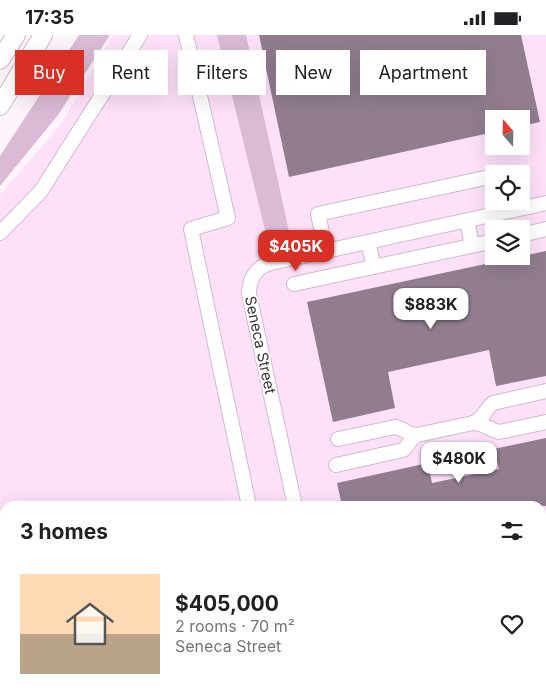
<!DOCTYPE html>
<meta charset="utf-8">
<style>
:root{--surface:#fff;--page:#f6f6f6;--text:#202124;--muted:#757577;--line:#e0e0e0;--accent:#d93025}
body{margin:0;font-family:Inter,sans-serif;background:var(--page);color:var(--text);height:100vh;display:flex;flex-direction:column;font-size:19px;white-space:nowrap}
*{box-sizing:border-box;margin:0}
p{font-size:16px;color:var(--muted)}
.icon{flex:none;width:28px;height:28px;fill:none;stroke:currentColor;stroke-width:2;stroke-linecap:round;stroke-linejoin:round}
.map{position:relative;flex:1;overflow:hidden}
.side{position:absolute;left:0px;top:466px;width:546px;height:196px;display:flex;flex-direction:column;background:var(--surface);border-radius:15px 15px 0 0;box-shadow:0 5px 20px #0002}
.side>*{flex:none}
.hud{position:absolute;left:15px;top:15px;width:516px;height:45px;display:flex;gap:10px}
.needle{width:32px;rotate:340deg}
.fabs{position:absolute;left:485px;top:75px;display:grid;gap:10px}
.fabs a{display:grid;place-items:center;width:45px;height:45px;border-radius:0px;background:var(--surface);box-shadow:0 5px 20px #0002;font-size:25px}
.price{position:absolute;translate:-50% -42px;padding:0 11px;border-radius:10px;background:#fff;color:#222;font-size:16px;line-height:32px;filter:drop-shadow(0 1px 2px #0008)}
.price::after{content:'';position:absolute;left:50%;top:30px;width:15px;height:11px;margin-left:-8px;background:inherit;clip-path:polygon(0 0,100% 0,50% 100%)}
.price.current{background:var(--accent);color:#fff}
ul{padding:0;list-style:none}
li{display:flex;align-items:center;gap:15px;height:125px;padding:0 20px}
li+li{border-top:1px solid var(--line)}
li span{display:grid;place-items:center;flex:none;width:140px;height:100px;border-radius:0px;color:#555}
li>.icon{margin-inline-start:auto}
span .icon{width:60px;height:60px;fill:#fffc;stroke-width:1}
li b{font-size:21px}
h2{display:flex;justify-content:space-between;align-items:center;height:60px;padding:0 20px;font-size:21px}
.tag{padding:0 18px;border-radius:0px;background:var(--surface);box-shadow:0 5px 20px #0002;font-size:18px;line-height:45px}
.tag.current{background:var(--accent);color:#fff}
.status{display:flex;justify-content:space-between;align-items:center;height:35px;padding:0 25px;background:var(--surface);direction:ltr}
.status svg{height:14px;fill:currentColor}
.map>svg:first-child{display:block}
.built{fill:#fee1f9;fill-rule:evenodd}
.forest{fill:#dabad5}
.building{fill:#917d8e}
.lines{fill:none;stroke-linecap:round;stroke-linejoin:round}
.minor-casing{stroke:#d0bacd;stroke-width:16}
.major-casing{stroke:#d0bacd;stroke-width:20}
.minor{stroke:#fff;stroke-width:14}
.major{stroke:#fff;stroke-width:18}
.rail-casing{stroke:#635a61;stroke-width:5.5}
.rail{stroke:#fff;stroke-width:4;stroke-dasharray:11;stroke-linecap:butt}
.labels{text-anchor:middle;stroke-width:4;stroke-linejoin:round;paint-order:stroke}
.street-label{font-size:15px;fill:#3b3239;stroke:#fff}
</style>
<div class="status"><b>17:35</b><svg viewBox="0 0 49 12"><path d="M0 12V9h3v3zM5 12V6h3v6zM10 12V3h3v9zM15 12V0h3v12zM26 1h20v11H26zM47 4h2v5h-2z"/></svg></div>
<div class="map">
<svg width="546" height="662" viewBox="0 0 546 662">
<rect width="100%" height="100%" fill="#fef5fc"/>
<!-- built -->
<path class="built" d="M113,0H546V662H0V160L61,89ZM494,84H521V111H494ZM494,139H521V166H494ZM494,194H521V221H494ZM5,471H541V658H5Z"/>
<!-- forest -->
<g class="forest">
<path d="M79,0H110L58,80L0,151V121Z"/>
<path d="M217,0H246L290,201L267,203Z"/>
</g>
<!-- building -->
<g class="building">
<path d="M259,0H521L540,87L521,91V84H494V97L289,142Z"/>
<path d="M546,216V341L496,351L489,315L388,337L395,373L333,387L307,267Z"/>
<path d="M546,403V471H342L337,448L428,428L432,448L499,434L494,414Z"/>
</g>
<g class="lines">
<defs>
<g id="minor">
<path d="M186,0L228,183L191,194L249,471"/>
<path d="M467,186L472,210"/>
<path d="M0,198L41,156L140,0"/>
<path d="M521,200L546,194"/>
<path d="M368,207L374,232"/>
<path d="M326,216L318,179L494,141"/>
<path d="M294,249L494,206"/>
<path d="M473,388C484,388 490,395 499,397L546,387"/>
<path d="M338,404L395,392C403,393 408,400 417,400L473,388C485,383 485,374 493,368L546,356"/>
<path d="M336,430L403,415C409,411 410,403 417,400"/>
<path d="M295,471L249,259C249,244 256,232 271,228L546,168"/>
<path d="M541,532L546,531"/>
<path d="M0,581L5,588"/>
<path d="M53,658L57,662"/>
<path d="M254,658L257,662"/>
<path d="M335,658L336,662"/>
</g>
<g id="major">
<path d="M0,25L16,0"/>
<path d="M0,71L43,0"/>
</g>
</defs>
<!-- minor casing -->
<use href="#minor" class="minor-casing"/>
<!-- major casing -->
<use href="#major" class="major-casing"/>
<!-- minor -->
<use href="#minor" class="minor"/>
<!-- major -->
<use href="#major" class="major"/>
<defs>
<path id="rail" d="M386,658L387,662"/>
</defs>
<!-- rail casing -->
<use href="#rail" class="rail-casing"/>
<!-- rail -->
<use href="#rail" class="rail"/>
</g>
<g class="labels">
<!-- street labels -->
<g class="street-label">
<text transform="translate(260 310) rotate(78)" y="5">Seneca Street</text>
</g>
</g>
</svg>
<div class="fabs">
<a><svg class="needle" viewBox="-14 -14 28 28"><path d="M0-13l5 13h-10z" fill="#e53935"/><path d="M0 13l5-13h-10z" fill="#757577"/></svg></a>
<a><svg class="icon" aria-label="locate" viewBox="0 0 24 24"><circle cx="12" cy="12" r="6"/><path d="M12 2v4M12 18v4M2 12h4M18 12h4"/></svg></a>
<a><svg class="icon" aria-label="layers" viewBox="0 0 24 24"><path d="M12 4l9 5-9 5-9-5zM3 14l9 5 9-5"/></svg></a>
</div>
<b class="price current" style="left:296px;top:237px">$405K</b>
<b class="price" style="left:431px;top:295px">$883K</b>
<b class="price" style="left:459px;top:449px">$480K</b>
<div class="hud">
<a class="tag current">Buy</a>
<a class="tag">Rent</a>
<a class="tag">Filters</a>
<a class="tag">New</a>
<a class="tag">Apartment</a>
</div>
<section class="side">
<h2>3 homes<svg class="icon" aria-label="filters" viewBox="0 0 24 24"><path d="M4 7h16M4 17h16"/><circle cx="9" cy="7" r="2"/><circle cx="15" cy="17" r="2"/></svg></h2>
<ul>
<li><span style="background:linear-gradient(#ffd9b3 60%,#b9a48a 0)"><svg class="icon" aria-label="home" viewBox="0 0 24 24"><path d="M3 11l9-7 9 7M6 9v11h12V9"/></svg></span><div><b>$405,000</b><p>2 rooms · 70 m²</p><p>Seneca Street</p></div><svg class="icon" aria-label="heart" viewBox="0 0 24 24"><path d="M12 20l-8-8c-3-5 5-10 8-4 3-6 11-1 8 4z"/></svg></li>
</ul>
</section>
</div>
